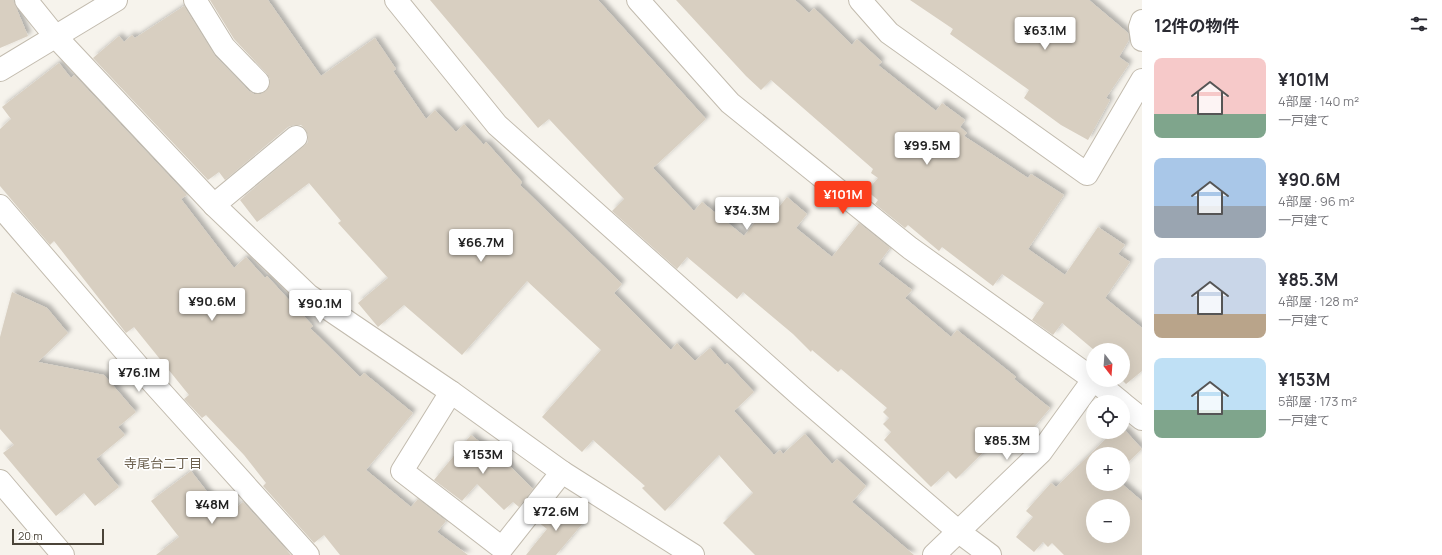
<!DOCTYPE html>
<html lang="ja">
<meta charset="utf-8">
<style>
:root{--surface:#fff;--page:#f2f2f3;--text:#2b2b33;--muted:#7c7c81;--accent:#fc3f1d}
body{margin:0;font-family:Manrope,"Noto Sans JP",sans-serif;background:var(--page);color:var(--text);height:100vh;display:flex;flex-direction:column;font-size:15px;white-space:nowrap}
*{box-sizing:border-box;margin:0}
p{font-size:13px;color:var(--muted)}
.icon{flex:none;width:22px;height:22px;fill:none;stroke:currentColor;stroke-width:2;stroke-linecap:round;stroke-linejoin:round}
.map{position:relative;flex:1;overflow:hidden}
.panel{display:flex;flex-direction:column;background:var(--surface);width:300px}
.panel>*{flex:none}
.needle{width:26px;rotate:163deg}
.tools{position:absolute;left:1086px;top:343px;display:grid;gap:8px}
.tools a{display:grid;place-items:center;width:44px;height:44px;border-radius:50%;background:var(--surface);box-shadow:0 4px 16px #0002;font-size:20px}
.scale{position:absolute;left:12px;bottom:10px;width:92px;box-sizing:border-box;padding-left:4px;border:2px solid #4b4439;border-top:0;font-size:11px;line-height:14px;white-space:nowrap;color:#4b4439;-webkit-text-stroke:3px #fff;paint-order:stroke}
.price{position:absolute;translate:-50% -34px;padding:0 9px;border-radius:4px;background:#fff;color:#222;font-size:13px;line-height:26px;filter:drop-shadow(0 1px 2px #0008)}
.price::after{content:'';position:absolute;left:50%;top:24px;width:12px;height:9px;margin-left:-6px;background:inherit;clip-path:polygon(0 0,100% 0,50% 100%)}
.price.current{background:var(--accent);color:#fff}
ul{padding:0;list-style:none}
li{display:flex;align-items:center;gap:12px;height:100px;padding:0 12px}
li span{display:grid;place-items:center;flex:none;width:112px;height:80px;border-radius:8px;color:#555}
li>.icon{margin-inline-start:auto}
span .icon{width:48px;height:48px;fill:#fffc;stroke-width:1}
li b{font-size:17px}
h2{display:flex;justify-content:space-between;align-items:center;height:48px;padding:0 12px;font-size:17px}
main{display:flex;flex:1;min-height:0}
.map>svg:first-child{display:block}
.building{fill:#d8cfc1;fill-rule:evenodd;filter:url(#shadow)}
.lines{fill:none;stroke-linecap:round;stroke-linejoin:round}
.street-casing{stroke:#c2bbae;stroke-width:24}
.street{stroke:#fff;stroke-width:22}
.labels{text-anchor:middle;stroke-width:3;stroke-linejoin:round;paint-order:stroke}
.neighbourhood-label{font-size:13px;fill:#6e6250;stroke:#fff}
</style>
<main>
<div class="map">
<svg width="1142" height="555" viewBox="0 0 1142 555">
<defs>
<filter id="shadow"><feDropShadow dx="3.5" dy="-3.5" stdDeviation="2" flood-color="#0004"/></filter>
</defs>
<rect width="100%" height="100%" fill="#f6f3ec"/>
<!-- building -->
<g class="building">
<path d="M0,0H13L28,36L0,48Z"/>
<path d="M210,0H268L321,76L375,38L396,69L393,71L426,119L435,110L456,132L464,124L484,145L486,142L522,182L520,185L622,284L614,293L671,350L677,343L695,361L710,348L725,365L727,363L754,392L734,411L774,455L780,450L783,454L805,434L832,464L837,459L866,486L852,502L914,555H755L723,523L753,493L719,455L665,511L642,488L645,486L593,440L582,452L542,417L601,350L527,281L462,355L404,305L378,327L358,303L388,278L338,223L341,221L309,183L257,222L240,200L304,146L308,142V135L305,129L301,125H294L288,127L225,180L219,172L208,180L93,58L119,36L124,42L132,35L135,38L184,6L215,56L249,91L254,94H261L266,91L270,85V79L267,74L234,39Z"/>
<path d="M430,0H598L706,119L653,168L694,211L702,202L744,236L760,216L767,222L787,197L807,214L796,228L832,257L859,223L890,248L878,264L912,290L905,298L951,337L957,330L1016,377L1014,379L1050,408L1021,443L1005,431L956,479L948,471L931,487L884,440L891,432L883,424L889,418L883,412L887,408L841,369L838,372L812,350L811,352L793,334L743,292L737,299L687,257L677,269L612,211L624,199L549,119L538,128Z"/>
<path d="M676,0H795L809,13L814,8L852,45L857,39L882,62L878,65L936,111L942,103L965,120L960,127L967,133L964,136L1028,178L1031,174L1064,195L1028,249L1065,275L1098,227L1125,245L1118,254L1130,262L1105,298L1142,328V371L1126,384L1122,380L1123,350H1094L1062,323L1053,335L1032,320L1044,303L1002,274L993,286L942,247L939,251L908,225L905,228L875,204L878,200L867,191L878,178L871,173L873,169L771,80L761,90L746,76Z"/>
<path d="M910,0H1089L1128,33L1129,40L1119,57L1129,64L1106,98L1110,100L1088,140L1061,125L1024,98L1029,90L950,34L953,29Z"/>
<path d="M59,63L71,78L74,75L187,195L181,199L234,268L246,257L265,278L267,276L313,326L310,328L360,377L364,373L413,413L366,470L411,507L418,499L446,521L437,532L468,555H340L324,535L314,543L263,486L266,483L244,455L206,415L202,418L184,399L189,395L134,327L126,333L54,241L50,245L26,217L0,186V129L11,119L2,107Z"/>
<path d="M12,292L47,308L68,333L38,362L104,375L136,412L118,427L125,435L96,459L119,487L95,506L84,493L56,516L3,453L14,445L0,429V337Z"/>
<path d="M1123,428L1142,449L1123,467V454H1093V484H1122L1142,501V555H1064L1052,543L1048,547L1043,542L1034,552L1016,537L1033,517L1026,511L1051,483L1056,487L1113,432H1123ZM1093,506H1123V536H1093Z"/>
<path d="M471,435L509,465L533,489L519,507L513,502L504,510L477,484L462,501L434,480Z"/>
<path d="M191,471L226,516L243,502L291,555H156L179,537L151,501Z"/>
<path d="M562,505L583,523L556,555H526L547,529L538,522L551,506L556,512Z"/>
</g>
<g class="lines">
<defs>
<g id="street">
<path d="M26,0L55,36L214,205L308,295L451,392L562,472L693,555"/>
<path d="M195,0L224,47L258,82"/>
<path d="M396,0L497,125L802,397L959,532L990,555"/>
<path d="M638,0L730,103L910,248L1093,379"/>
<path d="M860,0L889,33L1087,174L1142,80"/>
<path d="M1142,21L1140,27L1142,40"/>
<path d="M0,70L116,0"/>
<path d="M214,205L296,137"/>
<path d="M0,206L144,373L308,555"/>
<path d="M1094,380L1121,402"/>
<path d="M451,392L402,471L502,548L562,472"/>
<path d="M1123,404L1142,419"/>
<path d="M0,481L63,555"/>
<path d="M934,555L1041,452L1093,380"/>
</g>
</defs>
<!-- street casing -->
<use href="#street" class="street-casing"/>
<!-- street -->
<use href="#street" class="street"/>
</g>
<g class="labels">
<!-- neighbourhood labels -->
<g class="neighbourhood-label">
<text x="163" y="468">寺尾台二丁目</text>
</g>
</g>
</svg>
<div class="tools">
<a><svg class="needle" viewBox="-14 -14 28 28"><path d="M0-13l5 13h-10z" fill="#e53935"/><path d="M0 13l5-13h-10z" fill="#7c7c81"/></svg></a>
<a><svg class="icon" aria-label="locate" viewBox="0 0 24 24"><circle cx="12" cy="12" r="6"/><path d="M12 2v4M12 18v4M2 12h4M18 12h4"/></svg></a>
<a>+</a>
<a>−</a>
</div>
<div class="scale">20 m</div>
<b class="price" style="left:1045px;top:51px">¥63.1M</b>
<b class="price" style="left:927px;top:166px">¥99.5M</b>
<b class="price current" style="left:843px;top:215px">¥101M</b>
<b class="price" style="left:747px;top:231px">¥34.3M</b>
<b class="price" style="left:481px;top:263px">¥66.7M</b>
<b class="price" style="left:212px;top:322px">¥90.6M</b>
<b class="price" style="left:320px;top:324px">¥90.1M</b>
<b class="price" style="left:139px;top:393px">¥76.1M</b>
<b class="price" style="left:1007px;top:461px">¥85.3M</b>
<b class="price" style="left:483px;top:475px">¥153M</b>
<b class="price" style="left:212px;top:525px">¥48M</b>
<b class="price" style="left:556px;top:532px">¥72.6M</b>
</div>
<section class="panel">
<h2>12件の物件<svg class="icon" aria-label="filters" viewBox="0 0 24 24"><path d="M4 7h16M4 17h16"/><circle cx="9" cy="7" r="2"/><circle cx="15" cy="17" r="2"/></svg></h2>
<ul>
<li><span style="background:linear-gradient(#f6c9c9 70%,#7fa58c 0)"><svg class="icon" aria-label="home" viewBox="0 0 24 24"><path d="M3 11l9-7 9 7M6 9v11h12V9"/></svg></span><div><b>¥101M</b><p>4部屋 · 140 m²</p><p>一戸建て</p></div></li>
<li><span style="background:linear-gradient(#a9c7e8 60%,#9aa5b1 0)"><svg class="icon" aria-label="home" viewBox="0 0 24 24"><path d="M3 11l9-7 9 7M6 9v11h12V9"/></svg></span><div><b>¥90.6M</b><p>4部屋 · 96 m²</p><p>一戸建て</p></div></li>
<li><span style="background:linear-gradient(#c9d6e8 70%,#b9a48a 0)"><svg class="icon" aria-label="home" viewBox="0 0 24 24"><path d="M3 11l9-7 9 7M6 9v11h12V9"/></svg></span><div><b>¥85.3M</b><p>4部屋 · 128 m²</p><p>一戸建て</p></div></li>
<li><span style="background:linear-gradient(#bfe0f5 65%,#7fa58c 0)"><svg class="icon" aria-label="home" viewBox="0 0 24 24"><path d="M3 11l9-7 9 7M6 9v11h12V9"/></svg></span><div><b>¥153M</b><p>5部屋 · 173 m²</p><p>一戸建て</p></div></li>
</ul>
</section>
</main>
